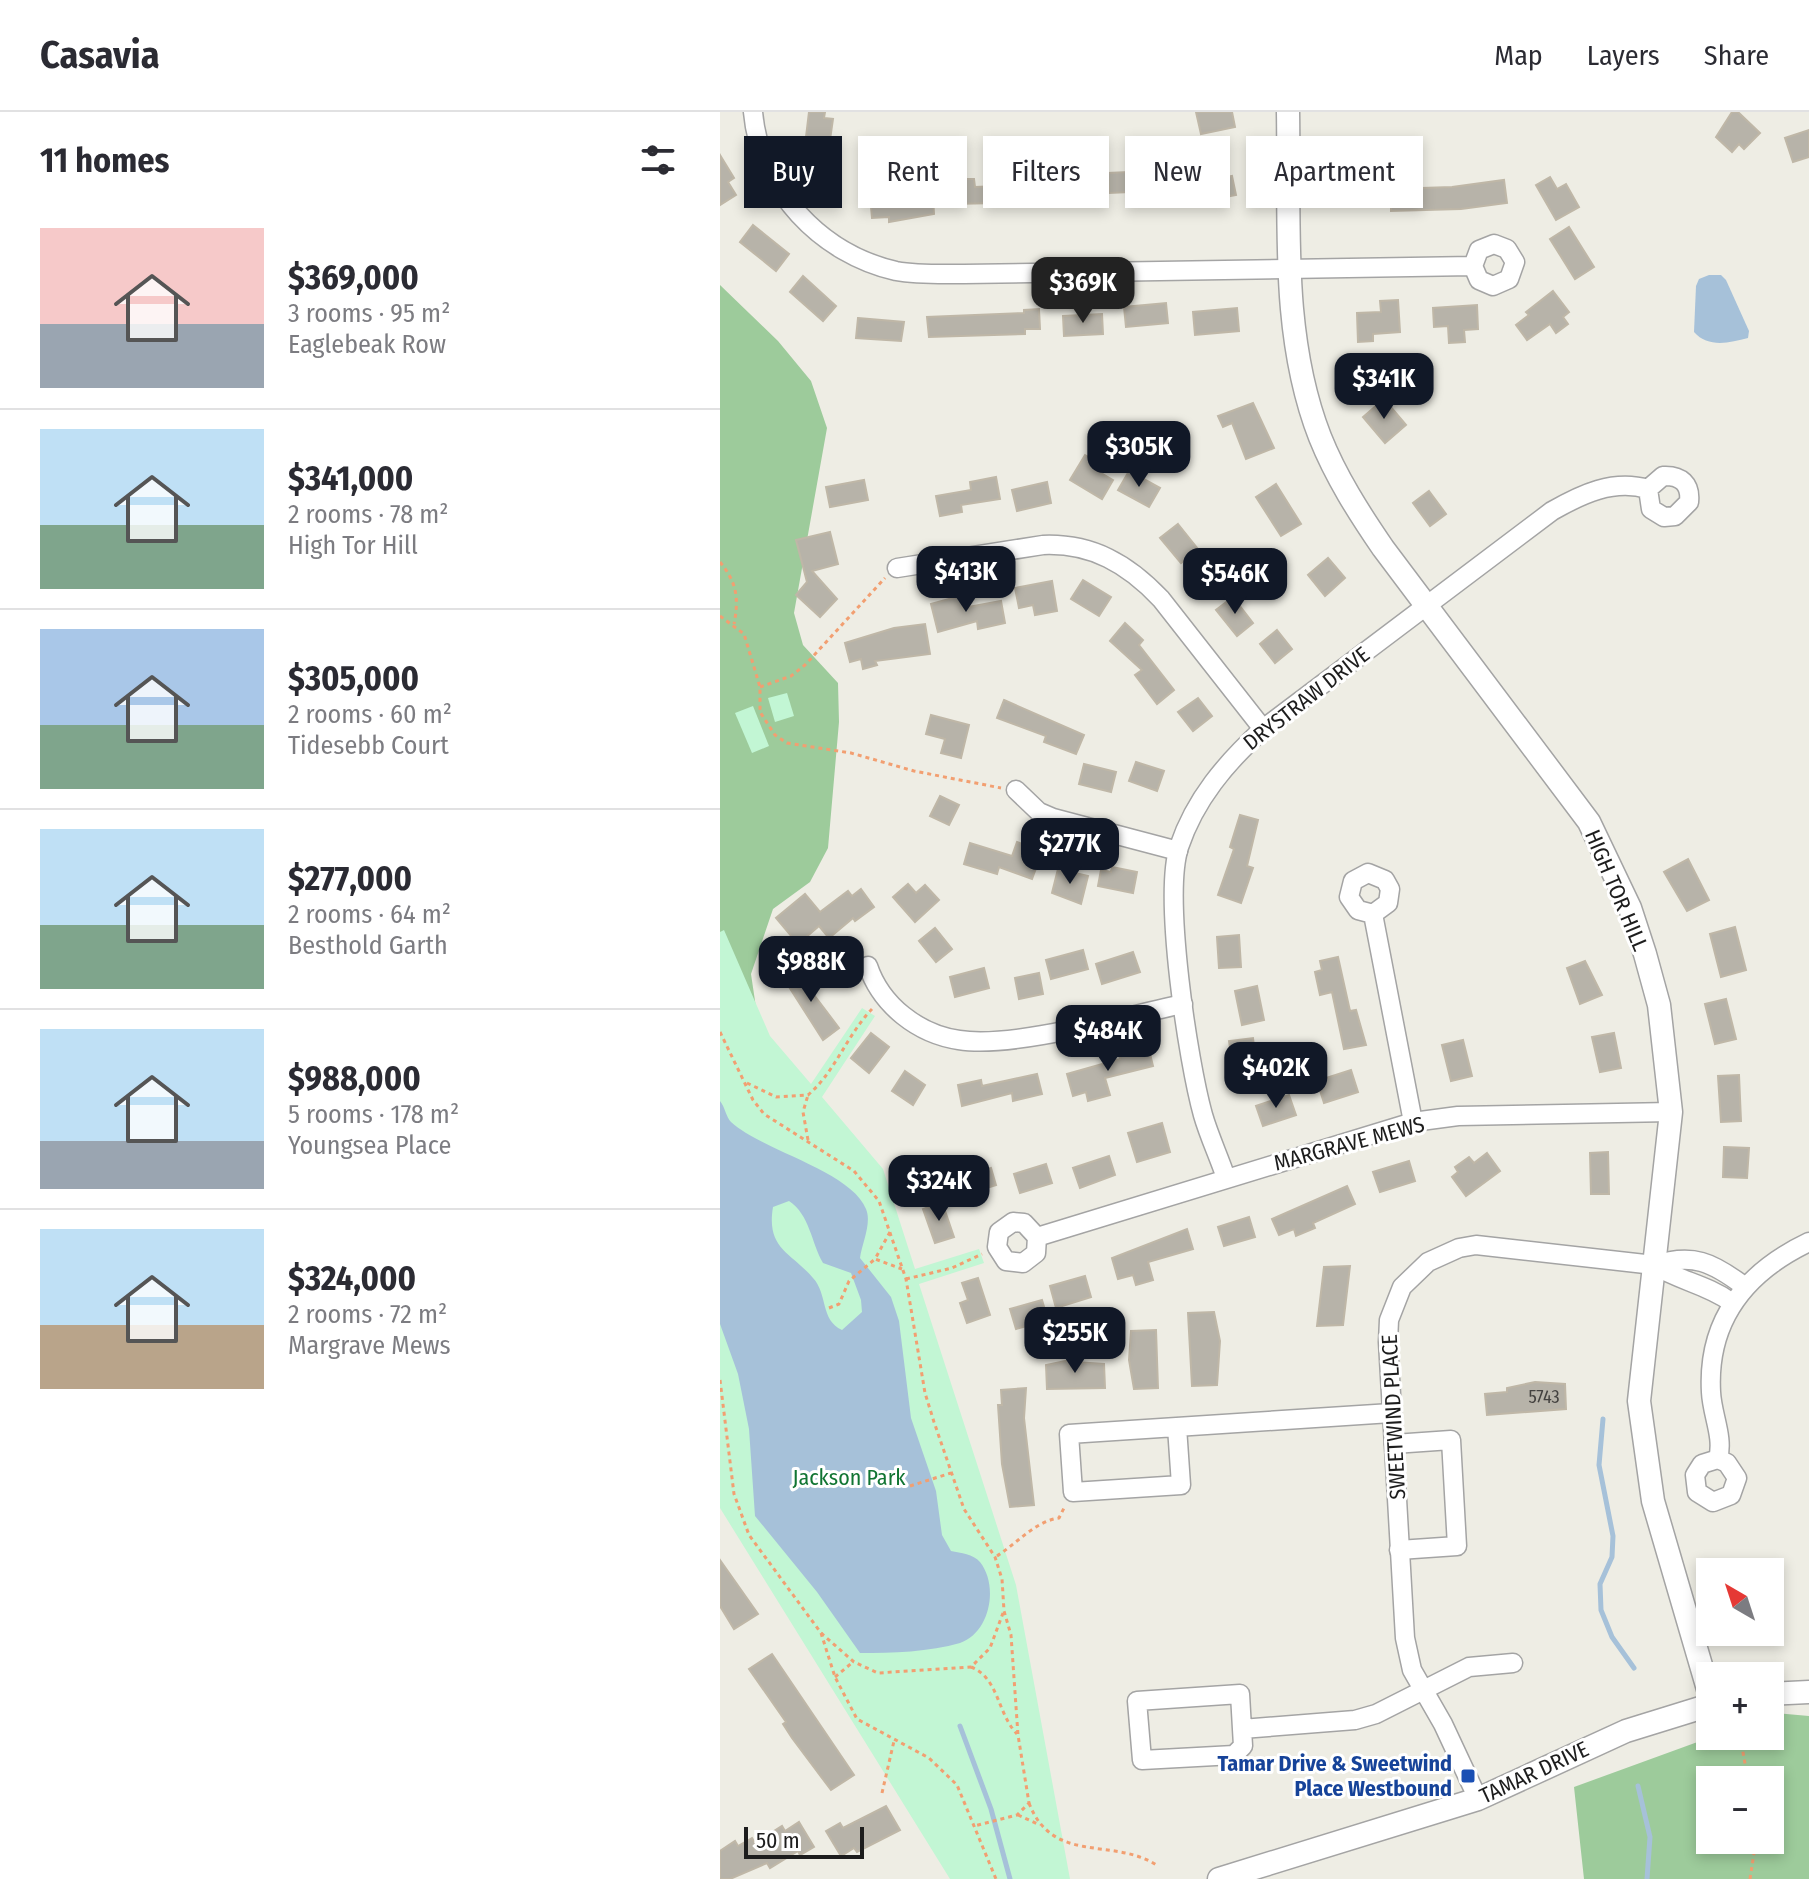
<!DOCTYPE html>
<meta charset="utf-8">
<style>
:root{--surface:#fff;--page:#f7f7f7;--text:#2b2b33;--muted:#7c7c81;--line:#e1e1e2;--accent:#111827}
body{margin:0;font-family:"Fira Sans Condensed",sans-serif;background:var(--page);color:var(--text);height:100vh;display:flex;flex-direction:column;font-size:30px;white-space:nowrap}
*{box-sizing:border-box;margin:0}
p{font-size:26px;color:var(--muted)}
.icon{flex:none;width:44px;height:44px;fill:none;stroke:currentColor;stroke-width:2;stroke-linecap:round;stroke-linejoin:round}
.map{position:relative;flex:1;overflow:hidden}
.details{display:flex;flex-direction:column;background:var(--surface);width:720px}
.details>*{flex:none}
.banner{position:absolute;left:24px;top:24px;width:760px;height:72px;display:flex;gap:16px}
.needle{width:52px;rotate:321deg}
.controls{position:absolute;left:976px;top:1446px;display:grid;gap:16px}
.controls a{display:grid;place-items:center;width:88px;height:88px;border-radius:0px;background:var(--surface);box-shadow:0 4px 12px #0003;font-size:40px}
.scale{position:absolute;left:24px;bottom:20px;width:120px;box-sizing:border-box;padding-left:8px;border:4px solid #1d1d1d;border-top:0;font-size:22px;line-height:28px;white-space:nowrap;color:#1d1d1d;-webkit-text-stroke:6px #fff;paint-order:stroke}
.price{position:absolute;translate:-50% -68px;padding:0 18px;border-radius:16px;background:var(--accent);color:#fff;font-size:26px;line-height:52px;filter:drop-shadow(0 2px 4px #0008)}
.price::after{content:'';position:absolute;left:50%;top:48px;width:24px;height:18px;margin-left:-12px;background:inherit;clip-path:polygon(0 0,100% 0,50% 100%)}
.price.selected{background:#222;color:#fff}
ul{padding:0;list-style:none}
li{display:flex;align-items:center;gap:24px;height:200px;padding:0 40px}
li+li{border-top:2px solid var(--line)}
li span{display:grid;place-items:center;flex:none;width:224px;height:160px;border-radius:0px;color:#555}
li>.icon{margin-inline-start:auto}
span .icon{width:96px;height:96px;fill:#fffc;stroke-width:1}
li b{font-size:34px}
h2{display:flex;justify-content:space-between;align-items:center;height:96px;padding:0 40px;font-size:34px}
.pill{padding:0 28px;border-radius:0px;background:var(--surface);box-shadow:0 4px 12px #0003;font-size:28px;line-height:72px}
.pill.selected{background:var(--accent);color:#fff}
header{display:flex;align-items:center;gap:48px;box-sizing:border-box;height:112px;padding:0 40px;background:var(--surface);border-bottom:2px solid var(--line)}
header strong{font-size:38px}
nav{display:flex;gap:44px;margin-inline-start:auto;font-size:28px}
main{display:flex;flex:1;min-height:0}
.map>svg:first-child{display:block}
.forest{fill:#9dcb9b;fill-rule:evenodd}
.park{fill:#c2f6d4}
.water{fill:#a6c1d9;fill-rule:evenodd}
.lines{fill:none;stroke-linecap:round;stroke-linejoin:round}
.stream{stroke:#a6c1d9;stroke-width:5}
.building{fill:#b7b3a9;stroke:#bfb7a7;stroke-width:2}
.minor-casing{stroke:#a4a4a4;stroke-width:21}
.tertiary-casing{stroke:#a4a4a4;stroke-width:25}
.path{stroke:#f29f71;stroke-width:3;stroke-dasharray:4 4;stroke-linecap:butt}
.minor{stroke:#fff;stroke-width:18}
.tertiary{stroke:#fff;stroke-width:22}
.transit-dot{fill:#1a4fb4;stroke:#fff;stroke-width:3}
.labels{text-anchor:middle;stroke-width:6;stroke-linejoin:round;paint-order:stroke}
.number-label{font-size:18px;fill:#444240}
.street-label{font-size:22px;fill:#1d1d1d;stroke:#fff}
.park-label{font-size:22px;fill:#117533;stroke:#fff}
.transit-label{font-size:22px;font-weight:bold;fill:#164399;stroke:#fff;text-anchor:end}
</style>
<header>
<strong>Casavia</strong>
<nav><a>Map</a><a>Layers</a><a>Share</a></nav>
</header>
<main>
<section class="details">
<h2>11 homes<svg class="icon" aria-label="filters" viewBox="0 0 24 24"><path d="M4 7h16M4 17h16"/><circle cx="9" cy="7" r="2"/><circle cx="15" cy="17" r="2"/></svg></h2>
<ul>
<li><span style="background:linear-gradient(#f6c9c9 60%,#9aa5b1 0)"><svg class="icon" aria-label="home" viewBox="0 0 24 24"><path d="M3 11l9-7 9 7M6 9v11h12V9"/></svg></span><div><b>$369,000</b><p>3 rooms · 95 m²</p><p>Eaglebeak Row</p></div></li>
<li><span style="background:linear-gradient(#bfe0f5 60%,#7fa58c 0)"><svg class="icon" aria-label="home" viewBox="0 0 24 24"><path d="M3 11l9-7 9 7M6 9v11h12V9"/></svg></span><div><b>$341,000</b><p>2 rooms · 78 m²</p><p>High Tor Hill</p></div></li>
<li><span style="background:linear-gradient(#a9c7e8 60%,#7fa58c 0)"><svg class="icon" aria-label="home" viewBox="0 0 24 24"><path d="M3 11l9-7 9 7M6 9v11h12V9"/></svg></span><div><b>$305,000</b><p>2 rooms · 60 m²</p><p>Tidesebb Court</p></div></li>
<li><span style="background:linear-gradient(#bfe0f5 60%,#7fa58c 0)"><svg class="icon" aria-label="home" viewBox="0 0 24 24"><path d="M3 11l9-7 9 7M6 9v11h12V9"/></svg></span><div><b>$277,000</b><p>2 rooms · 64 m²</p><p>Besthold Garth</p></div></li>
<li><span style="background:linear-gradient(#bfe0f5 70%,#9aa5b1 0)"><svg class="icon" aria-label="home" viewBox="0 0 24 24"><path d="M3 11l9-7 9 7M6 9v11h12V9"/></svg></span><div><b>$988,000</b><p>5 rooms · 178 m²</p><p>Youngsea Place</p></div></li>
<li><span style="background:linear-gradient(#bfe0f5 60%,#b9a48a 0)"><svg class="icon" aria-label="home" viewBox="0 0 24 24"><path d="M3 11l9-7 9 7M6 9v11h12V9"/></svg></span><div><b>$324,000</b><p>2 rooms · 72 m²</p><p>Margrave Mews</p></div></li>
</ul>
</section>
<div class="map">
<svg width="1089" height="1767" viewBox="0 0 1089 1767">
<rect width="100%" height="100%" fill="#eeede4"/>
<!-- forest -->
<g class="forest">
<path d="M0,173L58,229L91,269L107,316L74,501L83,533L118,571L119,610L108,736L90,770L53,797L31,862L38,909L0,985Z"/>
<path d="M1056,1601L1089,1604V1767H864L854,1675L994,1624H1050V1603ZM990,1668H1050V1728H990Z"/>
</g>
<!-- park -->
<g class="park">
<path d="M67,581L74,604L55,610L48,586Z"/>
<path d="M33,594L49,634L32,641L15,601Z"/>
<path d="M4,818L50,924L91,972L142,896L155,904L102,985L163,1057L195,1157L259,1137L264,1151L199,1172L296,1473L350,1767H230L0,1396V820Z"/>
</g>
<!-- water -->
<g class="water">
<path d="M989,163H1001L1006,168L1029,219L1028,226C1009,231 988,236 974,220L976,174L979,167Z"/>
<path d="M0,989C5,995 6,1005 11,1010C43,1039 131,1059 146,1097C152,1111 142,1131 140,1146L171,1185L179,1209L191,1306L216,1379L222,1423L231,1439C241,1441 253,1442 260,1450C279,1474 270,1521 240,1531C210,1540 172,1541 140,1541L97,1480L35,1404L29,1317L18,1262L0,1212ZM69,1089C90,1103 91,1130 103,1151L131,1161L141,1188L142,1200L122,1218C100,1208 108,1182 93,1166C71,1140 46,1137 53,1095Z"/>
</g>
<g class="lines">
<!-- stream -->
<g class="stream">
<path d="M883,1307L879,1353L893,1424L892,1445L880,1472L881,1498L892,1525L914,1556"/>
<path d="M240,1614L271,1697L290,1767"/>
<path d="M918,1674L930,1725L927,1767"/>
</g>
</g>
<!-- building -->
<g class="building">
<path d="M89,0H105L104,6L113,7L110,28L86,25Z"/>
<path d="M476,0H512L515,15L481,22Z"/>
<path d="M1012,0H1018L1040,21L1024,37L1019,32L1012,40L996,25Z"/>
<path d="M1089,18V45L1073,50L1065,26Z"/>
<path d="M644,40L647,84L622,86L618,42Z"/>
<path d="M0,43L14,66L8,70L16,83L0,93Z"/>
<path d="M431,59L432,79L389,81L388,61Z"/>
<path d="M352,62L353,83L305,87L304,66Z"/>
<path d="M512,64L516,83L468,92L464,73Z"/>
<path d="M830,65L837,77L846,72L859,95L836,108L816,73Z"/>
<path d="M231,67H254L255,75L277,74L278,91L231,92Z"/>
<path d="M784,68L787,91L741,97L671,99V77L732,75Z"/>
<path d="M167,82V89L213,85L214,102L169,110V105L152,106L150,84Z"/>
<path d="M33,113L69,142L56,159L20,130Z"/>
<path d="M849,115L874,155L855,167L830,127Z"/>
<path d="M83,164L116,194L103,209L70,180Z"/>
<path d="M833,179L849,200L843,205L848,212L836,221L830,212L807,228L796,213L809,203L806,200Z"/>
<path d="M678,188L680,220L653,222V229L638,230L637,201L661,200L660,189Z"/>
<path d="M446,191L448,211L406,215L404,195Z"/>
<path d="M757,193L758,217L744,218L745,230L729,231L728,214L714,215L713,196Z"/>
<path d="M517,196L519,219L475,223L473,200Z"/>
<path d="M319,197L320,217H305V222L209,225L207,205L304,201V198Z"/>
<path d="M382,202L383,222L344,224L343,204Z"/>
<path d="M138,206L184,210L181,229L136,226Z"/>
<path d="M664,287L686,313L665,331L643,305Z"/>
<path d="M533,291L554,336L526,347L512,311L503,315L498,304Z"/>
<path d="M365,343L380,352L376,358L393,368L382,387L350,368Z"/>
<path d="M409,359L440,376L429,395L398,378Z"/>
<path d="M276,365L280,387L241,393L242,400L220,404L216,384L251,378L250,370Z"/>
<path d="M144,368L148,388L110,395L106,375Z"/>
<path d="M327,370L331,391L297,399L292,378Z"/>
<path d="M556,372L581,412L561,424L536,385Z"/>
<path d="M709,379L726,402L710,414L693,391Z"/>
<path d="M458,412L478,437L461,451L440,426Z"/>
<path d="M110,420L118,452L92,459L117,487L100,505L76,483L87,470L76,428Z"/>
<path d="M498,444L518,471L503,483L483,456Z"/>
<path d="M608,446L625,466L605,484L588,463Z"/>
<path d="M363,468L391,485L379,504L351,487Z"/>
<path d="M332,469L337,499L315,503L313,493L299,496L295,476Z"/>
<path d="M240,484L243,496L281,489L285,511L258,517L257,509L218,520L211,492Z"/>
<path d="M513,485L533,511L517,524L496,498Z"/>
<path d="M405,511L423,528L419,533L454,578L437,592L415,563L422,558L390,529Z"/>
<path d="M205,512L210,542L155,549L157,553L143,557L141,547L130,550L125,531L174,516Z"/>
<path d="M557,518L572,537L555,551L540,532Z"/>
<path d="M478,586L492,604L473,619L458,600Z"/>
<path d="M284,588L364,623L356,642L324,630L326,624L277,606Z"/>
<path d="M211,603L249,613L241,646L221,641L225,627L206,622Z"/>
<path d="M416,650L444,659L437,679L409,669Z"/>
<path d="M364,652L396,660L391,680L359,672Z"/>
<path d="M220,684L239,693L229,713L210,704Z"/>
<path d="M520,703L538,708L527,754L533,756L521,791L498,783L514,737L510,735Z"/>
<path d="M297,730L322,740L312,767L279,755L277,762L244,752L250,731L292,744Z"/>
<path d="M968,747L989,788L967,799L944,760Z"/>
<path d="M392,755L417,760L413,781L378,774L381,758L391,760Z"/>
<path d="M338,757L368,764L361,792L332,781Z"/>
<path d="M188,772L196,781L205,773L219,788L195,810L173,785Z"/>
<path d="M141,777L154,795L135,809L133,806L109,826L99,814L78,832L56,806L85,782L100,800L128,779L132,784Z"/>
<path d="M1015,815L1026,858L1001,865L990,822Z"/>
<path d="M215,816L232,837L216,850L199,829Z"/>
<path d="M519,823L521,855L499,856L497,825Z"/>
<path d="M363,838L368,857L331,867L326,848Z"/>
<path d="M413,840L420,860L382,872L376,852Z"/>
<path d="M618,845L630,899L636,898L646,933L624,937L612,880L600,883L595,860L602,858L600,849Z"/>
<path d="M865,849L882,883L860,892L847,856Z"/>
<path d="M81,856L92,872L88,875L119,916L103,928L64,867Z"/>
<path d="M264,856L269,876L235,885L230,865Z"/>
<path d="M319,861L323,882L299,887L295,866Z"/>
<path d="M537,874L544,908L522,913L515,879Z"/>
<path d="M1006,887L1016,927L995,932L985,892Z"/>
<path d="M151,921L169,935L149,961L131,946Z"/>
<path d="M894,921L901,956L880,960L872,925Z"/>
<path d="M533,926L537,958L514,961L509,929Z"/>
<path d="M743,928L752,964L731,969L722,933Z"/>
<path d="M428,934L433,954L385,966L390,983L368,989L366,980L353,984L347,962L400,947L399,941Z"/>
<path d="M631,958L638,980L604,991L597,969Z"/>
<path d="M185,959L205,973L193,993L172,979Z"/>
<path d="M317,962L322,982L293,989L292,981L242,994L238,973L261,968L262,974Z"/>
<path d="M1019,963L1021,1009L1001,1010L998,964Z"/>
<path d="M569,983L576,1003L543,1014L536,994Z"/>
<path d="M442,1011L450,1040L417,1050L408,1021Z"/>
<path d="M1004,1035L1029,1036L1027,1066L1003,1065Z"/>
<path d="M888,1040L889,1082H871L870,1041Z"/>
<path d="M767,1041L780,1059L746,1084L732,1065L738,1060L735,1055L749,1045L754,1051Z"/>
<path d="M389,1044L395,1063L360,1076L353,1056Z"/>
<path d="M689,1049L695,1069L660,1080L653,1060Z"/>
<path d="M259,1052L261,1059L271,1056L276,1073L244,1083L237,1059Z"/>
<path d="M326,1052L332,1071L300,1081L294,1062Z"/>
<path d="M627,1074L635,1092L593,1111L595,1116L576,1124L574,1117L559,1123L552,1107Z"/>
<path d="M222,1090L234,1125L215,1131L203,1097Z"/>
<path d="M529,1105L535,1125L504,1134L498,1115Z"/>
<path d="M467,1117L473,1137L428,1150L433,1168L416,1173L413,1163L398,1167L392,1146Z"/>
<path d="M630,1154L623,1213L597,1214L604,1155Z"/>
<path d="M365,1164L371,1185L336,1196L330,1174Z"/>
<path d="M258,1166L270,1203L247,1211L240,1191L248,1188L242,1171Z"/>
<path d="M322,1188L328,1208L296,1217L290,1197Z"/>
<path d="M494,1200L500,1229L497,1273L472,1274L468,1201Z"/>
<path d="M436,1218L438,1276L414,1277L409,1248L411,1219Z"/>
<path d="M355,1247V1250L384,1252L385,1276L327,1277L326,1253Z"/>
<path d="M815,1270L845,1272L846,1297L767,1303L765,1282L787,1280V1276Z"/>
<path d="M306,1276L304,1306L314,1393L290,1395L282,1352L278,1293H282L281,1278Z"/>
<path d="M0,1448L38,1502L14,1517L0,1494Z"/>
<path d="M52,1542L134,1663L111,1678L72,1626L63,1612L66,1610L29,1557Z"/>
<path d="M166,1694L180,1718L137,1740L134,1736L121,1744L106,1719L120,1711L123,1716Z"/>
<path d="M79,1710L94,1735L80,1743L78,1739L50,1756L47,1751L10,1767H0V1739L15,1729L18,1734L32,1726L35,1731L62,1714L65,1719Z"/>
</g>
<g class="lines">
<defs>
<g id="minor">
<path d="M33,0C40,78 101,142 176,159C198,163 222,162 244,162L753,154L759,138L774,132L787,137L795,150L789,167L773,174L759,168L753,154"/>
<path d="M177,456L323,433C372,431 408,452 441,487L543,617"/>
<path d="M296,678L319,700L333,706L458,739"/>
<path d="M653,802L638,798L629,785L633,769L648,761L665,768L670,777L668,791L653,802L693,1010"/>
<path d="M148,854C161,893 198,922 239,928C294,937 405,904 463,892"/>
<path d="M506,1066C499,1045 489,1024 483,1003C468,949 443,785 459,735C475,687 506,651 543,617L832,399C862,382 893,367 928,377L943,364C961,363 971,372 969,390L955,404L944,405L931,397L928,377"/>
<path d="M317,1125L316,1141L303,1151L286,1149L277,1135L279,1120L293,1110L304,1111L317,1125L693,1010L738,1004L951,1000"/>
<path d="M934,1153C959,1169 986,1172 1011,1190"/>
<path d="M457,1315L461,1373L353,1380L349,1322L671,1301"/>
<path d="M674,1332L731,1328L737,1434L679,1438"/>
<path d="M998,1347L982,1352L975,1363L977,1380L993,1390L1011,1383L1017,1366L1007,1351L998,1347C1004,1325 992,1303 991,1280C987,1208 1026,1160 1089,1130"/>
<path d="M522,1617L520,1582L417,1589L422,1648L514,1643L523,1634L522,1617L635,1608L656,1602L749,1555L793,1551"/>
<path d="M758,1687L723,1612L692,1558L685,1526L668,1230L669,1208L682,1175L708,1150L739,1136L756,1133L934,1153C973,1141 992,1150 1024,1174"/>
</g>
<g id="tertiary">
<path d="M568,0C570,107 560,223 600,325C616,365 639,401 663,436L869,710L910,796L925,842L939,893L951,1000L919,1289L933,1389L990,1584"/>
<path d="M1050,1582L1089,1580"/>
<path d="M499,1767L758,1687L906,1619L990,1593"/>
</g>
</defs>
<!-- minor casing -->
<use href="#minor" class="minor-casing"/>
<!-- tertiary casing -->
<use href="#tertiary" class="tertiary-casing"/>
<!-- path -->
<g class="path">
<path d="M0,450C17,471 19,486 14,512"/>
<path d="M0,504L24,522L40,575V600L55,623L67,631L131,641L194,659L281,676"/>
<path d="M40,575L71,564L85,553L165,466"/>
<path d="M0,920L33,988L44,1002L134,1059L159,1089L186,1167L205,1281L214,1310L244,1397L275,1445L282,1467L284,1499L291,1523L298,1623L309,1691L297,1703L254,1714"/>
<path d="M27,971L56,985L88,983C115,960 127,923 152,897"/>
<path d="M88,1028L83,1000L88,983"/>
<path d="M170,1120L155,1147L182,1157"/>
<path d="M186,1167L232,1156L262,1142"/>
<path d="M109,1196L119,1192L129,1169L155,1147"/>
<path d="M0,1268L14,1382L29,1423L101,1521L115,1565L137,1607L209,1646L237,1673L276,1767"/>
<path d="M190,1374L231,1361"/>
<path d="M277,1444C297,1431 316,1409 339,1406L345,1394"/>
<path d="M101,1521L134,1550L158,1561L251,1555L270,1536L283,1501"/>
<path d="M251,1555C279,1566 277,1601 297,1622"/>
<path d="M115,1565L133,1550"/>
<path d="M1020,1624L1028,1668"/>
<path d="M162,1681L174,1629"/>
<path d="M309,1691C333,1754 394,1724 438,1754"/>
<path d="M298,1703L320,1713"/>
<path d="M1030,1767L1036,1728"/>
</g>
<!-- minor -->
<use href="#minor" class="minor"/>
<!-- tertiary -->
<use href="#tertiary" class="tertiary"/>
</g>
<!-- markers -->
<rect class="transit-dot" x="740" y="1656" width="16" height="16" rx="4"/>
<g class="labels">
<!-- number labels -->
<g class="number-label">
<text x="824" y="1291">5743</text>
</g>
<!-- street labels -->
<g class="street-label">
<text transform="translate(586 586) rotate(-38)" y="8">DRYSTRAW DRIVE</text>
<text transform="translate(897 778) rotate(67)" y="8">HIGH TOR HILL</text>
<text transform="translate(629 1031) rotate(-15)" y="8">MARGRAVE MEWS</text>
<text transform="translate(673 1305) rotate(-93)" y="8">SWEETWIND PLACE</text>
<text transform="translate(814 1660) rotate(-25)" y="8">TAMAR DRIVE</text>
</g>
<!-- park labels -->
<g class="park-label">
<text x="129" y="1373">Jackson Park</text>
</g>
<!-- transit labels -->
<g class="transit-label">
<text x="732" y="1659">Tamar Drive &amp; Sweetwind<tspan x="732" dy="25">Place Westbound</tspan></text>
</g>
</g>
</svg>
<div class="controls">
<a><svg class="needle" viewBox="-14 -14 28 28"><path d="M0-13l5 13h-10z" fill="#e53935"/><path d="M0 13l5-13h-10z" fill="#7c7c81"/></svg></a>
<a>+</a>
<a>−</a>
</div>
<div class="scale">50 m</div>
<b class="price selected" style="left:363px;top:213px">$369K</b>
<b class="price" style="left:664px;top:309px">$341K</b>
<b class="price" style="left:419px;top:377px">$305K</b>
<b class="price" style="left:246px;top:502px">$413K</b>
<b class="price" style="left:515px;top:504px">$546K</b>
<b class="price" style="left:350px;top:774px">$277K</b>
<b class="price" style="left:91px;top:892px">$988K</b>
<b class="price" style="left:388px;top:961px">$484K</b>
<b class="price" style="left:556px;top:998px">$402K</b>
<b class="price" style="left:219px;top:1111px">$324K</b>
<b class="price" style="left:355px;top:1263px">$255K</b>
<div class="banner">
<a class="pill selected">Buy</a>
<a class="pill">Rent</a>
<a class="pill">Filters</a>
<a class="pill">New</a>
<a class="pill">Apartment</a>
</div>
</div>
</main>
